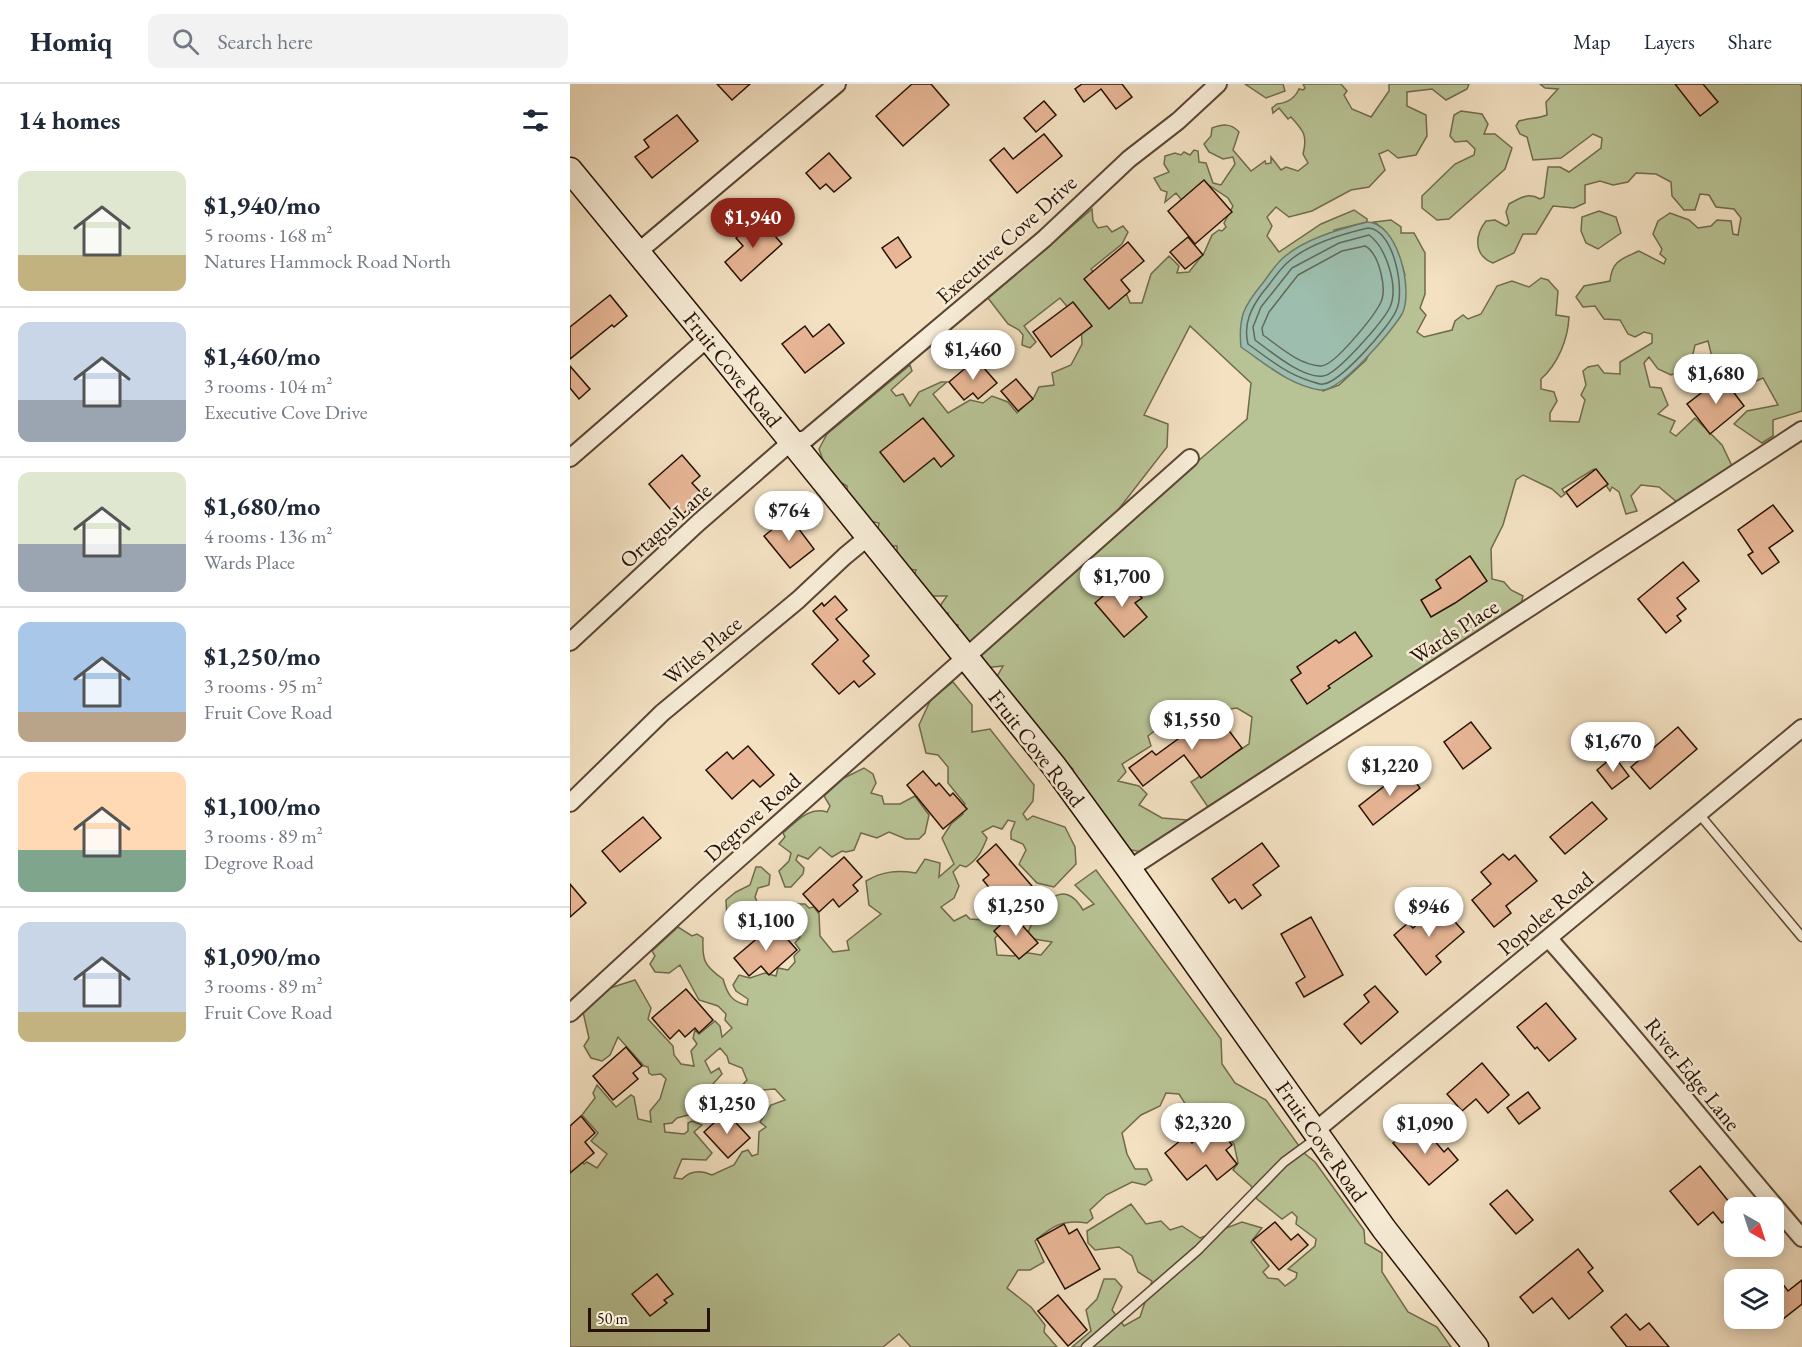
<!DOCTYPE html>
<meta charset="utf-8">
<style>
:root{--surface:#fff;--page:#f2f2f3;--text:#1f2937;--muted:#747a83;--line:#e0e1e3;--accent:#8f2418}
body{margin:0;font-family:"EB Garamond",serif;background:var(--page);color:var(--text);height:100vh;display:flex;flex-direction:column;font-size:22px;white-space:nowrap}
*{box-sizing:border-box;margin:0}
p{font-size:20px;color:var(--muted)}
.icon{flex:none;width:33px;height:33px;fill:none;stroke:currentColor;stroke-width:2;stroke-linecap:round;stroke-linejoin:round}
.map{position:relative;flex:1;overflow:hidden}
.side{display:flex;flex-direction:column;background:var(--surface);width:570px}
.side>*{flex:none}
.needle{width:39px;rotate:141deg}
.fabs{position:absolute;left:1154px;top:1113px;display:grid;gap:12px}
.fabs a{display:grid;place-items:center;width:60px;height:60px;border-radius:12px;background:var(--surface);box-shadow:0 3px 15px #0003;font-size:30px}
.scale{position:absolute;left:18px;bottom:15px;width:122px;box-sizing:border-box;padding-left:6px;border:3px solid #271104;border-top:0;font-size:16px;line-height:21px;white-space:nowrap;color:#271104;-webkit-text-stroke:4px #f7ecd7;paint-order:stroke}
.price{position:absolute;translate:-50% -51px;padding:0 14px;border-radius:21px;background:#fff;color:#222;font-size:20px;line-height:39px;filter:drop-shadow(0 2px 3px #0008)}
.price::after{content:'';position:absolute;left:50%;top:36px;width:18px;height:14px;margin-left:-9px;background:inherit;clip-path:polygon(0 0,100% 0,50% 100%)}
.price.current{background:var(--accent);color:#fff}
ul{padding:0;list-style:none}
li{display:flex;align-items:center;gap:18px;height:150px;padding:0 18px}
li+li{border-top:2px solid var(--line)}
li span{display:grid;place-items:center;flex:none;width:168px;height:120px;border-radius:12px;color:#555}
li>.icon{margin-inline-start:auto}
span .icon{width:72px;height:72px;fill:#fffc;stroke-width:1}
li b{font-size:26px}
h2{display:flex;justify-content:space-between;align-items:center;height:72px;padding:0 18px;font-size:26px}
header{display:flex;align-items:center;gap:36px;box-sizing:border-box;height:84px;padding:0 30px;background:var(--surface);border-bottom:2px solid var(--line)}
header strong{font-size:28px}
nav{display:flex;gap:33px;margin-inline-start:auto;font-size:21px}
.search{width:420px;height:54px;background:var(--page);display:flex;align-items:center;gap:15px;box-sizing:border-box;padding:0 21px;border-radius:12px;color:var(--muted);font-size:22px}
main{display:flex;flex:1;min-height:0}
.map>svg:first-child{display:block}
.green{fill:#b8c395;stroke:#706a4c;stroke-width:1.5;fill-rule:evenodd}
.water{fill:#9dbeae;stroke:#6e796a;stroke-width:1.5}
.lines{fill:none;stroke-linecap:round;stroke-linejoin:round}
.shore{stroke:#626859;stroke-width:1.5}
.building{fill:#e8b696;stroke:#271104;stroke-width:1.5}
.lane-casing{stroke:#5a4534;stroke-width:11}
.street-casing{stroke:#5a4534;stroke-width:20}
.secondary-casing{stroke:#271104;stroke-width:27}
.lane{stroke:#f7ecd7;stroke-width:8}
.street{stroke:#f7ecd7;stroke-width:16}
.secondary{stroke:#f7ecd7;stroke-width:24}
.labels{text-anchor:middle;stroke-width:5;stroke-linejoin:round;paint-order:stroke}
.street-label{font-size:22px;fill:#271104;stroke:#f7ecd7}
</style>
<header>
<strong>Homiq</strong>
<div class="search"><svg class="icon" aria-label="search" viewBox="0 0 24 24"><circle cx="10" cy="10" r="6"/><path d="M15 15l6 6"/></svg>Search here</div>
<nav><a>Map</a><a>Layers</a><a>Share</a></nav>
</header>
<main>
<section class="side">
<h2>14 homes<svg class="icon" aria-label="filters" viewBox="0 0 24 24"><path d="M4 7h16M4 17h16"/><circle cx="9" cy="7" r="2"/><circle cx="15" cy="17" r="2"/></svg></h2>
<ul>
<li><span style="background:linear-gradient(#dfe7d0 70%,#c2b280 0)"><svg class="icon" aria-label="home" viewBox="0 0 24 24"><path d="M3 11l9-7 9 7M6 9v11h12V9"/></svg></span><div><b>$1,940/mo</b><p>5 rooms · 168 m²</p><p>Natures Hammock Road North</p></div></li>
<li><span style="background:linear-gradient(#c9d6e8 65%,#9aa5b1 0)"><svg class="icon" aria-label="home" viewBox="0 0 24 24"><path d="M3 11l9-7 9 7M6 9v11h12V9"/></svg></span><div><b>$1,460/mo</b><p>3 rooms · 104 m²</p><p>Executive Cove Drive</p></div></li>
<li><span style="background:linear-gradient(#dfe7d0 60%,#9aa5b1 0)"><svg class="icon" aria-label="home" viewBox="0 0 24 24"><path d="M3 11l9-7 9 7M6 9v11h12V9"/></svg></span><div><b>$1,680/mo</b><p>4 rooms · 136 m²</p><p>Wards Place</p></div></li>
<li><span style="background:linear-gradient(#a9c7e8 75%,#b9a48a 0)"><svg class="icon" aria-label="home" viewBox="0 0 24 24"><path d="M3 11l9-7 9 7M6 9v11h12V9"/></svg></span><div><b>$1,250/mo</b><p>3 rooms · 95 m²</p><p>Fruit Cove Road</p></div></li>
<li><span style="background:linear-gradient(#ffd9b3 65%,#7fa58c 0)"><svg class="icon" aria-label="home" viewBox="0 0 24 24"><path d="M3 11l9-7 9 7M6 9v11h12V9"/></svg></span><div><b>$1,100/mo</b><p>3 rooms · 89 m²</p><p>Degrove Road</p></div></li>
<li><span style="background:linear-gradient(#c9d6e8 75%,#c2b280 0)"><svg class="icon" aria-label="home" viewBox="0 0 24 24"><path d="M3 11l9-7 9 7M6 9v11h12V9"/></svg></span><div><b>$1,090/mo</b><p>3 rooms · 89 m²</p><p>Fruit Cove Road</p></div></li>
</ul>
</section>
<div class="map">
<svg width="1232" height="1263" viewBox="0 0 1232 1263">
<rect width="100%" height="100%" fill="#f3e1c2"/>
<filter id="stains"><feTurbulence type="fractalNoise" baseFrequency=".00333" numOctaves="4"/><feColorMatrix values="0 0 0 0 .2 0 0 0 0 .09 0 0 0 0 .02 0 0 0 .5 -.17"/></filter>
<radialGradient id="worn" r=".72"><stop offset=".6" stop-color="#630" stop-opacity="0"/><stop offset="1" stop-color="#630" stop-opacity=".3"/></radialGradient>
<!-- green -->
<g class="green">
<path d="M675,0H713L715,7L696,14Z"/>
<path d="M733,0H771L777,7L774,11L782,25L801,33L819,7V0H899L897,5L876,16L862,5L837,8V22L856,31L857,52L846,71L828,74L818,66L809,70L815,86L799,103L781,106L742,127L719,133L706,123L697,133L702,142L697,152L709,168L751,140L784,126L797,135V138L764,146L753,307L769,301L796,276L835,191C829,170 824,151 804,138L821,136L831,143V149H844L855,169V210L850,224L856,231L847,248L854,253L882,246L885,237L893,231L898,235L911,230L927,202L942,197L959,203L971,194L978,196L988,207L986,231L999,233C998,255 988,280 971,295V305L984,308L987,317L980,329V337L1009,338L1015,316L1011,311L1016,301L1013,287L1018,283L1028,281L1034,289L1050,290V278L1082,259V250L1074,248L1065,253L1058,250L1050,236L1034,235L1025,222L1013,223L1006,213L1014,202L1040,197C1042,176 1052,175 1069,167L1094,180L1096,175L1090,170L1092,165L1083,150L1088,137L1100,129L1119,136L1128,144L1141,142L1147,136L1161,137L1163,150L1168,151L1171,134L1164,125L1146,123L1139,111L1130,110L1125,126H1114L1102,112L1101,98L1086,90L1066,89L1058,98L1043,101L1030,97L1015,101V119L1004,124L983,122L966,150H953L944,169L923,179C903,171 905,151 916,137L925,136L936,142L939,139L936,128L939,120C950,114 958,108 970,115L974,113L978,83H990L999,88L1031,64L1032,54L1023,50L991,74L963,76L957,53L950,50L946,42L949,37C959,34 967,35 977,31L976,18L988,5L975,4L970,0H1230L1232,2V327L1203,336V352L1192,359L1164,340L1177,327L1208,321L1193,294L1177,301L1165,283L1143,277L1138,257L1125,261L1120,283L1101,291L1088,285L1079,273L1074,279L1080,303L1091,304L1098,321L1088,330L1105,337L1100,348L1106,352L1125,334L1152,361L1162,382L1108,419L1089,403L1071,401L1061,412L1067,427L1056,430L1049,408L1042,403L1040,407L1024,385L992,405L995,410L991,413L982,405L953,391L946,396L933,441L921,465L922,495L934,498L941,506L953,512L951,520L638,723L621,698L679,660L682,633L667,624L646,627L618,646L612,640L602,646L596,638L578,652L581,662L552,680L556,688L548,697L569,702L577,710L569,721L592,734L618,736L572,768L556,765L505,696L503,685L495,677L490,676L425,596L433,582L414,584L405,568L677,335L681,299L620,242L574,331L598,340L597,363L534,444L399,562L388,550V541L377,537L378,529H370L367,526L377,512H356L343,495L346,486L335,485L327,476V462H316L307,451L309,439L295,436L277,415V402L258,391L249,365L257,350L340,281L342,287L321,306L326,312L333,310L340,322L349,308L371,298H377L363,310L378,329L400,316L413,319L422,312L438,318L447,329L464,313L469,303L484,301L482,289L501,281L512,260L511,239L490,214L454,242L466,258L460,264L452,261L453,251L449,246L438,240L418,214L522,125L523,137L528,144L537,142L542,148L553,142L558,148L552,160L521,185C531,198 539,214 557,211L560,219H572L581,190L599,172L609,182L607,189L619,188L634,169L642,151L649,146L652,147L656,143L654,139L663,122L658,114L637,100L614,119L606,109L595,118L597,108L591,106L584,94L599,88L594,80L595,72L605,69L611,71L614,68L620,71L624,66L628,67L629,78L636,79L643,99L651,101L665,80L663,73L653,75L639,68L634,60L641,52L642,44C653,40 661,39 669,48L663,66L681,87L695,77L696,80L701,79V73L711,86L716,83L728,87L738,79L733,70C738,51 733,46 721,33L718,35L709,24L703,29L702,24L707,20C717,19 725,14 729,5L733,6L735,4Z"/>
<path d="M891,27L912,30L918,40L914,50H925L942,64L935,85L879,135L867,136L852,124V112L885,80L904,71L905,65L897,57L885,58L880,52L884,31Z"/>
<path d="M1029,127L1046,133L1051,149L1028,165L1016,159L1011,147L1012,133Z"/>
<path d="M383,598L402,621V648L420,645L464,701L463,717L453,730L457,736L463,732L495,743L505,763L506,780L484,803L467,799L449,780L456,766L453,760L441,755V748L445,738L438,736L432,745L423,742L412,748L417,754C412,767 408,775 396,783L390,781L383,788L389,802L384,814L371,823L384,837L396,831L400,835L429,837L433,846L425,854L427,871L444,872L452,868L471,871L482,858L458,854C457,846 462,840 467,832C480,810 497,799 513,826L524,820L505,801L526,786L651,955L652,980L665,999L696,1016L734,1069L745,1078L794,1146L795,1159L812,1169V1188L838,1228L867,1243L881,1263H502L521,1247L516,1226L527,1215L534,1195H545L552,1203L542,1226L554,1242L570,1233L582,1197L568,1188L562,1172L549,1163L525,1166L518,1159L517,1147L561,1120L576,1140L591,1137L600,1146L612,1142L630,1154L672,1138L692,1144L681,1158L699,1182L693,1188L698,1194L708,1195L715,1202L726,1194L727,1189L718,1185L745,1162L746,1155L726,1140L727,1133L722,1128L712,1135L687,1115L681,1102L663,1086L668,1079L664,1060L645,1037H626L609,1010L596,1009L590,1022L571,1031L552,1049L557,1070L565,1085H577L582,1096L575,1101L562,1098L536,1111L520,1126L523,1134L517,1139C493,1135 482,1142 465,1157L474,1178L460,1186H448L437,1204L461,1223L475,1241L474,1248L487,1263H341L329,1250L313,1263H0V1075L6,1070L14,1080L17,1078L27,1084L37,1070L21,1057L28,1049L12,1031L25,1014L23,1009L27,1001L46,1023L61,1011L64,1013L68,1035L81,1038L80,1027L90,1015L96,995L91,990L82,991L79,989L78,983L74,982L48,953L40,971L32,977L21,974L14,962L19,954L13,928L40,904L65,896L81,924L78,935L103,962L104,971L111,980L124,982L121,967L127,960L123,954L125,946L129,950L145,937L150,942L152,953L162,944L155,936L156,930L148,922L129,916L110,881L99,889L85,888L80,880L85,872L82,867L108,843L122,852L127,850L133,854C132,876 134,882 153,895C157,909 161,918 177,921L178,915L166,907L163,901L169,891L180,894L195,889L206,892L208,884L218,886L225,878L224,872L230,866L225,859L230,853L219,846L217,827L226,820H235L239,824L244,823L249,830L250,852L263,868L279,866L277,857L311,830L299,821L296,797C313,787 327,786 346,789L355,775L370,779L369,793L384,780L372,754L381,740L393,730L391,724L395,720L378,699V683L368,671L356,669L349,641L361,615ZM150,964L157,972L159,979L172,984L177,996L165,1009L167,1014L188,1017L191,1006L205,1005L215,1016L201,1021L190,1038L196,1043L189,1048L188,1070L182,1072L178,1066L172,1068L164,1081L142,1091C131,1086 120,1087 112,1095L104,1094L112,1075L136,1076L142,1069L124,1048L132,1041L122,1037L118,1039V1047L114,1050L95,1048L94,1040L102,1039L107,1034L122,1030L130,1017L151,1015L154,1011L143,1000L152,990L149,984L141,989L135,977Z"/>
<path d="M294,684L303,690L306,699L301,709L312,712L314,720H330L345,712L359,731L355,749L349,755H336L319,748L307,754L291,749L284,766L276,768L272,767L262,773L250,763L238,775L228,771L226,776L234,784L233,790L221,803H215L209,787L219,777L221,769L209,760L215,753L213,749C226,738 239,722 257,728L260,722L254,712L274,694Z"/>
<path d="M186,783H191L200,791L199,801L188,804L185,813L188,820L182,835L165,842L157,834L156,816L166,808L180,801Z"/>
</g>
<!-- water -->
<path class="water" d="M797,138C828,138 844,207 832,230C822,247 770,309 750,306C719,301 696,280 671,263C668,233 674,222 692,200C699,191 705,181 713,174C734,155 770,145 797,138Z"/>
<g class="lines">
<!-- shore -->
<g class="shore">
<path d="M798,144C824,145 836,208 826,227C819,243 770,299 753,300C749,301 744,298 740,297C715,289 699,275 678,260C673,240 681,224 693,208C701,199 708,187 717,179C737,160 772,150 798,144Z"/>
<path d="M799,151C816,163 829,203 820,223C814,236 767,291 753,292C733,295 700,267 685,256L683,243L691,223L722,184L769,159Z"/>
<path d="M795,162C809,169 818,206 810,220C803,233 763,284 750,282C728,280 710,263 693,251L692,244L699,228L728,191L772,167Z"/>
</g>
</g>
<!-- building -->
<g class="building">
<path d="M147,0H180L162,16Z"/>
<path d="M342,0H361L379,21L333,62L306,32Z"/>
<path d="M512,0H552L562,13L546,25L531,5L514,18L505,5Z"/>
<path d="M1105,0H1133L1148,18L1130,32Z"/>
<path d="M474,17L486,31L466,48L454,34Z"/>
<path d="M107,31L128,57L82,94L65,73L79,63L74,56Z"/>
<path d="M474,50L492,72L447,109L420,76L434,64L443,75Z"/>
<path d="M259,69L281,94L264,108L256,100L250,105L236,89Z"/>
<path d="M634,96L662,128L625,160L598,127Z"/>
<path d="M189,134L212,160L171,197L155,178L173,162L166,154Z"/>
<path d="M328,153L341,173L326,184L312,164Z"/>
<path d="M618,153L633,171L615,185L600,168Z"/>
<path d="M558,158L574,177L551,196L560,207L539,225L514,195Z"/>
<path d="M40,211L57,232L44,243L42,241L0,275V243Z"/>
<path d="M503,218L522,242L481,273L463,248Z"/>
<path d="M259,240L274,259L235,289L212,260L235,242L243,253Z"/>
<path d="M406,275L427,299L408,315L403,309L394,316L379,298Z"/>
<path d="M0,282L20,305L9,315L0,304Z"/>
<path d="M1152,293L1174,322L1140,350L1117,320Z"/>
<path d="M446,295L463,315L448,327L431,307Z"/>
<path d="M353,334L384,372L371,383L364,374L334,398L310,368Z"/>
<path d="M112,371L130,392L122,399L134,412L108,434L79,400Z"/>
<path d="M1026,385L1038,400L1007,423L996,408Z"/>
<path d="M1203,421L1223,447L1199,464L1209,478L1192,490L1178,471L1183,468L1168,446Z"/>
<path d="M219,432L244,465L220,484L194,452Z"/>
<path d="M900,472L917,497L885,519L861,533L851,516L871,504L866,496Z"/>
<path d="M1113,478L1129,497L1107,514L1116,525L1107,532L1111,537L1096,549L1068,515Z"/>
<path d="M549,498L555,506L561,501L572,514L565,519L577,533L554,553L525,519Z"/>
<path d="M265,512L277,526L266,535L299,572L293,577L305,590L289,603L284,597L269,610L242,580L268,556L243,527L252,519L254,522Z"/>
<path d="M785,548L802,572L758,602L760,604L737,620L721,596L731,589L727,583L766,556L769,559Z"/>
<path d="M645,628L672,664L631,694L614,671L573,702L559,684L582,667L586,671Z"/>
<path d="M901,638L921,664L893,685L874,658Z"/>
<path d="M1108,643L1127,665L1080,705L1061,683Z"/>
<path d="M178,662L204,691L190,703L183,696L162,715L136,686L157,668L163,675Z"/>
<path d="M1044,672L1059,692L1042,705L1027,686Z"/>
<path d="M836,685L850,704L803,741L789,722Z"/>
<path d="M353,687L366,702L369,699L380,712L383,709L397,725L373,745L337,701Z"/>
<path d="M1022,718L1037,735L995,770L980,753Z"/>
<path d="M73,733L91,754L50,788L32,767Z"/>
<path d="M692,759L709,782L683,801L691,811L672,825L665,815L659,819L642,795Z"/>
<path d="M426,760L467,808L448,824L432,806L426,812L413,796L419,791L407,777Z"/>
<path d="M933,770L939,776L945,771L967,797L936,822L941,829L924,843L902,816L921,800L911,788Z"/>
<path d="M274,773L292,793L283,801L288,807L269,823L263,815L249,828L233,810Z"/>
<path d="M0,800L16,819L0,833Z"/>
<path d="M870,821L894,848L866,872L871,878L856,891L824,851L838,839L843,844Z"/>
<path d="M442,830L468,859L449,875L424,847Z"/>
<path d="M741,833L773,891L734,913L726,899L735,893L711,850Z"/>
<path d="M204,840L227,866L199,891L191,882L179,892L164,874Z"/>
<path d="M805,902L828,928L791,960L774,940L799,918L794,911Z"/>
<path d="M116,905L143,936L129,949L125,944L115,953L109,946L100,955L82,934Z"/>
<path d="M976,919L1006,955L979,977L967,963L965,965L947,943Z"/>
<path d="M56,963L72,982L63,989L68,995L43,1016L23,992Z"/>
<path d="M912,979L939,1011L918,1029L906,1015L892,1027L877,1010Z"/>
<path d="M958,1008L970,1024L949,1040L937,1024Z"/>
<path d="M156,1028L180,1054L158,1074L134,1048Z"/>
<path d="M11,1032L25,1049L15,1058L24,1069L0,1089V1042Z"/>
<path d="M645,1040L662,1061L656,1066L667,1080L647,1096L636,1081L617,1096L595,1069L616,1052L622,1059Z"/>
<path d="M843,1042L858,1059L863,1055L874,1068L878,1064L888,1076L859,1101L823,1059Z"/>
<path d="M1130,1082L1164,1124V1130L1152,1139L1143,1128L1128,1141L1100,1107Z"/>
<path d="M937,1106L963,1136L946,1150L920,1120Z"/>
<path d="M705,1138L721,1156L728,1150L738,1161L709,1186L683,1156Z"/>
<path d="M494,1140L499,1150L507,1145L530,1185L495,1205L467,1155Z"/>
<path d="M1008,1165L1023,1184L1018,1188L1033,1207L999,1235L982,1214L963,1229L950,1213Z"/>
<path d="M1203,1187L1218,1207L1232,1196V1220L1203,1243Z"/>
<path d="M87,1190L103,1210L94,1216L97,1219L80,1232L62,1210Z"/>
<path d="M488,1211L517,1246L498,1262L468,1227Z"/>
<path d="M1056,1230L1070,1246L1079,1239L1099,1263H1057L1041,1243Z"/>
</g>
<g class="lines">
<defs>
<g id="lane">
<path d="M1129,730L1232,853"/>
<path d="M516,1263L628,1166L714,1078L740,1059L744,1050"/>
</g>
<g id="street">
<path d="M68,168L267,0"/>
<path d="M0,374L138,254"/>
<path d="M0,558L128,439L221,358L236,355L474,155L559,75L608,37L648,0"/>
<path d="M0,719L92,629L228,516L275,472L298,453"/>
<path d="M559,785L1232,346"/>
<path d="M979,855C1066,953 1147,1055 1232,1154"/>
<path d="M0,929L136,804L620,374"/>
<path d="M745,1047L1232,644"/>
</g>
<path id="secondary" d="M0,86L138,254L484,682L559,785L814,1145L906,1263"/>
</defs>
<!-- lane casing -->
<use href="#lane" class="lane-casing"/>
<!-- street casing -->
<use href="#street" class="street-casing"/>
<!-- secondary casing -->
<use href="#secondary" class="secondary-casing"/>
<!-- lane -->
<use href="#lane" class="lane"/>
<!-- street -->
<use href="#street" class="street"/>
<!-- secondary -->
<use href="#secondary" class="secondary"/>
</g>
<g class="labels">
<!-- street labels -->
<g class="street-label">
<text transform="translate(436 155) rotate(-42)" y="8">Executive Cove Drive</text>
<text transform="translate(163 285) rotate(51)" y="8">Fruit Cove Road</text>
<text transform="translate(95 441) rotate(-42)" y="8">Ortagus Lane</text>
<text transform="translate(884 547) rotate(-33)" y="8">Wards Place</text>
<text transform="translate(132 566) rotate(-40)" y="8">Wiles Place</text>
<text transform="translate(467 664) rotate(52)" y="8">Fruit Cove Road</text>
<text transform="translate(182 733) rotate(-42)" y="8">Degrove Road</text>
<text transform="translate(975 829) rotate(-40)" y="8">Popolee Road</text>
<text transform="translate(1123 990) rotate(51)" y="8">River Edge Lane</text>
<text transform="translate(752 1057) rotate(55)" y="8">Fruit Cove Road</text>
</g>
</g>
<rect width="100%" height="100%" filter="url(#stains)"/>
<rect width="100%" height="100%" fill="url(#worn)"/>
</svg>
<div class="fabs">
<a><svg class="needle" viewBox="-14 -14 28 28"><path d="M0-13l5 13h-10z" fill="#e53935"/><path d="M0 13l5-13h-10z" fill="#747a83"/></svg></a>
<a><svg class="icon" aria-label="layers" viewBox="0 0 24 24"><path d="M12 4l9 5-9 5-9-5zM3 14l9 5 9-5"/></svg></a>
</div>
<div class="scale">50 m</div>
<b class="price current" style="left:183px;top:165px">$1,940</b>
<b class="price" style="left:403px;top:297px">$1,460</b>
<b class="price" style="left:1146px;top:321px">$1,680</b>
<b class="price" style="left:219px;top:458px">$764</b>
<b class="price" style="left:552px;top:524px">$1,700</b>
<b class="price" style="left:622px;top:667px">$1,550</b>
<b class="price" style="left:1043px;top:689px">$1,670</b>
<b class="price" style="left:820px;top:713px">$1,220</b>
<b class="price" style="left:446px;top:853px">$1,250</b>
<b class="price" style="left:859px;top:854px">$946</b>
<b class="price" style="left:196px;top:868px">$1,100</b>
<b class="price" style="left:157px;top:1051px">$1,250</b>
<b class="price" style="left:633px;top:1070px">$2,320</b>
<b class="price" style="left:855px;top:1071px">$1,090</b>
</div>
</main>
